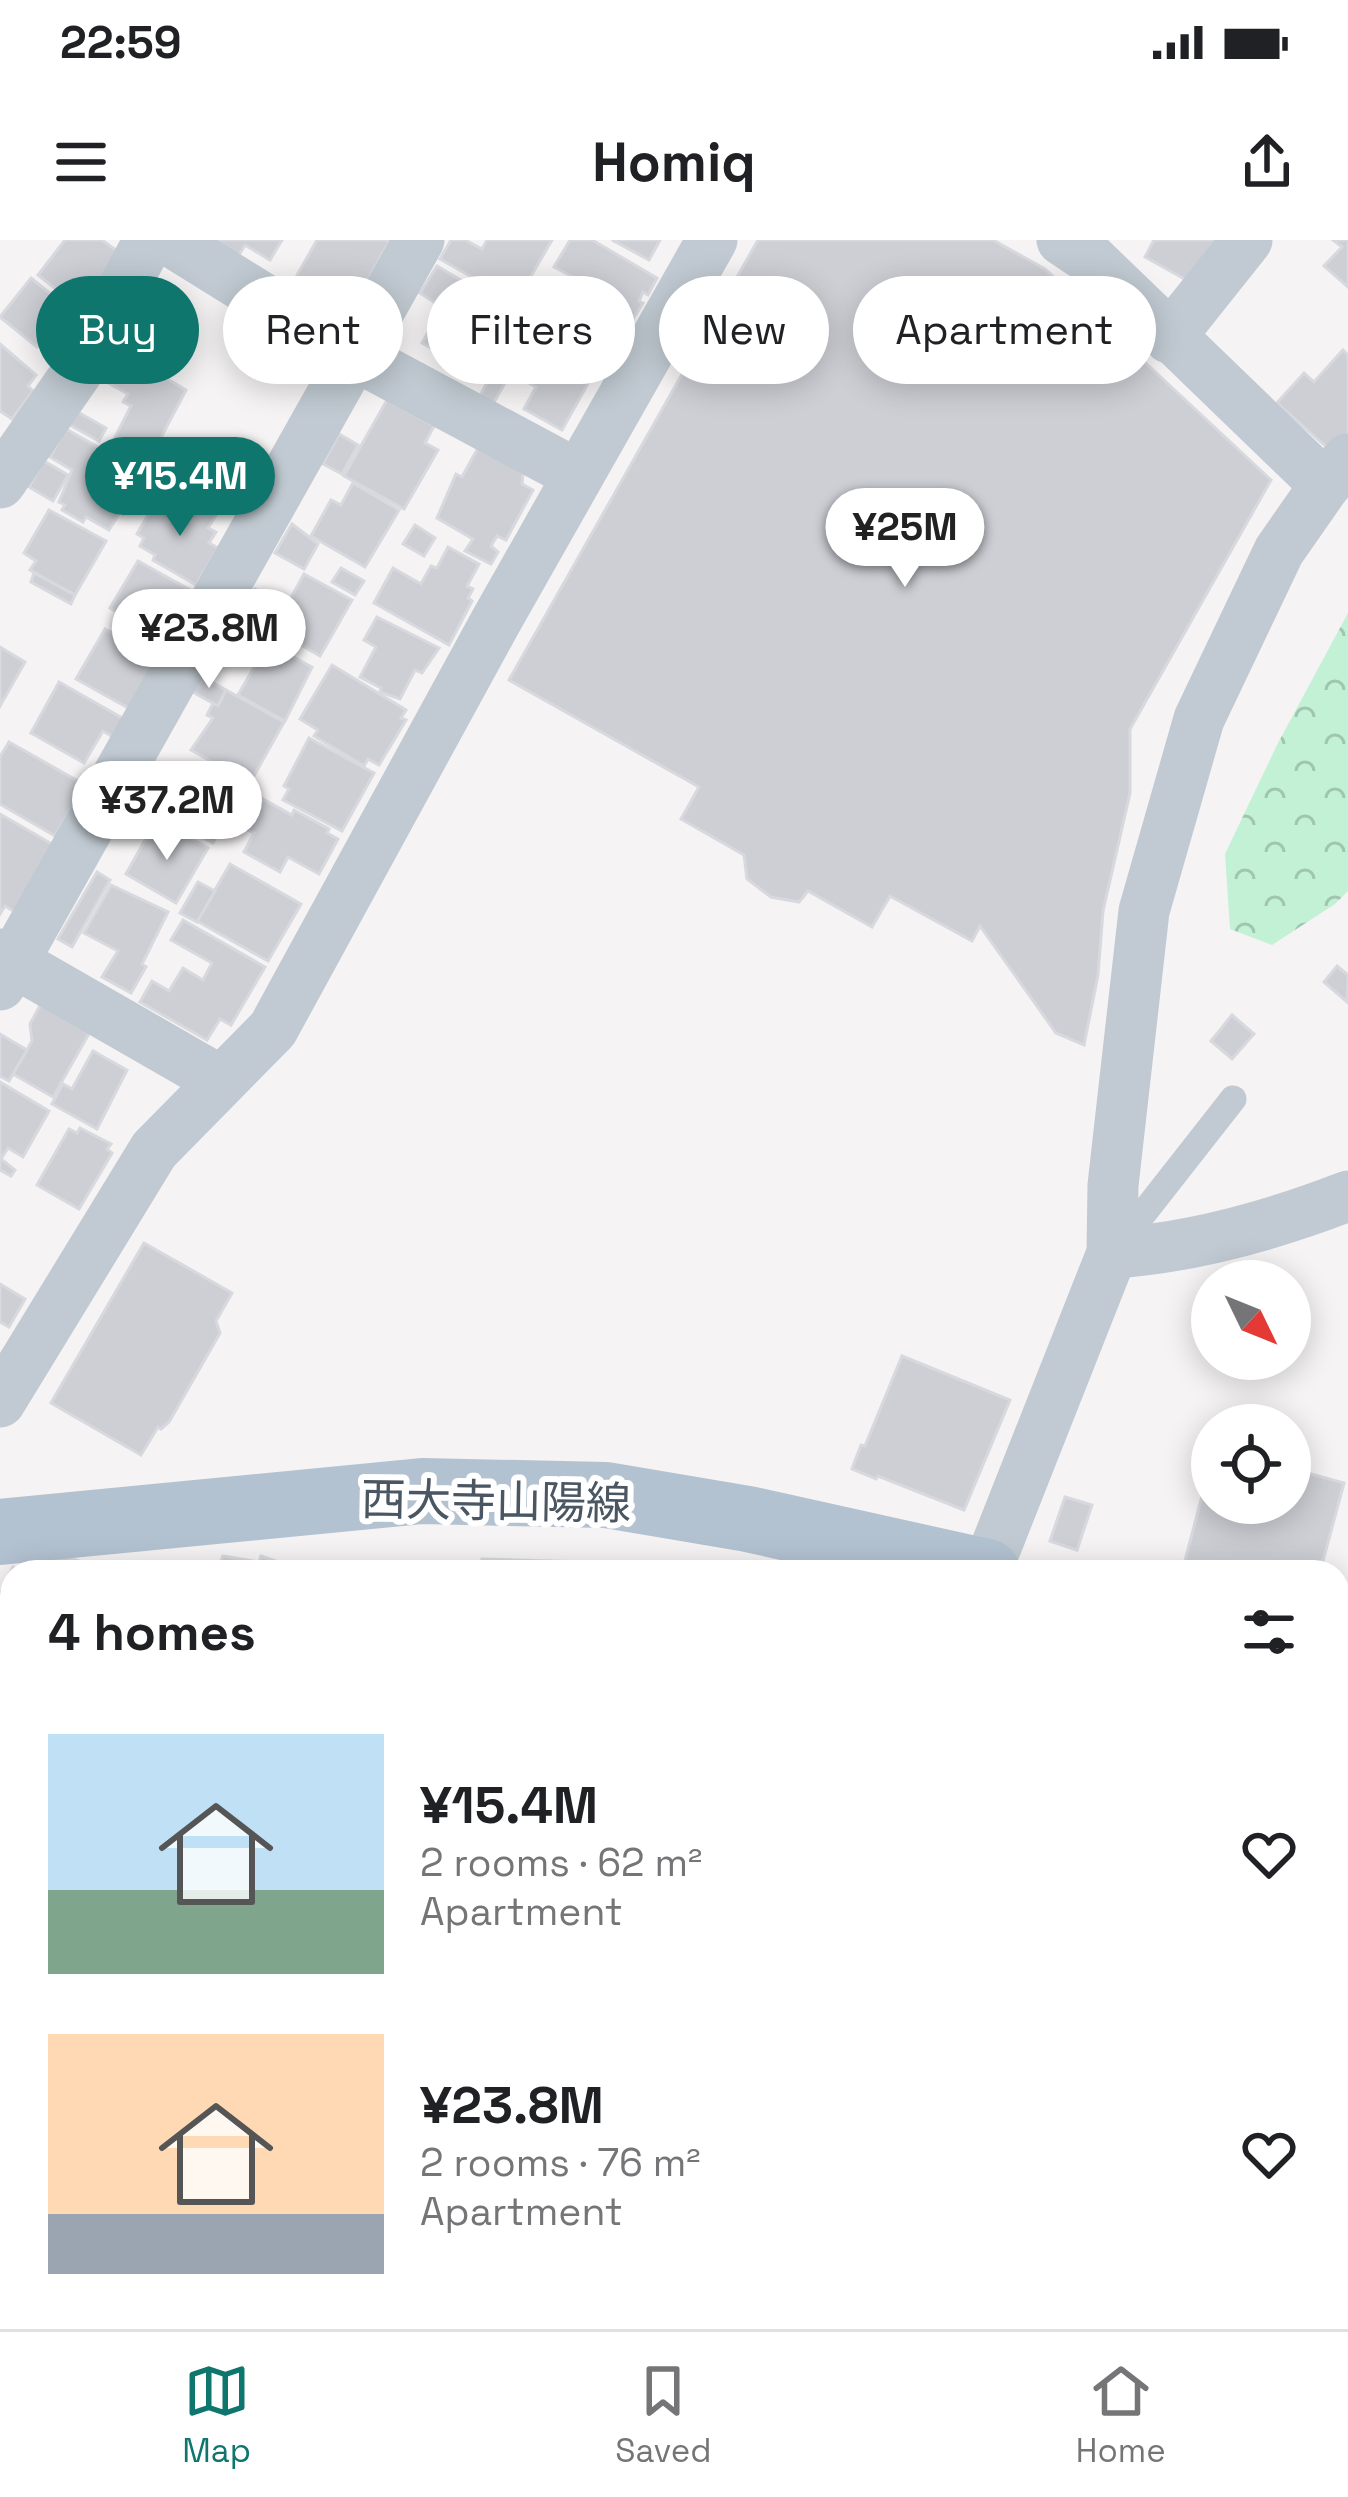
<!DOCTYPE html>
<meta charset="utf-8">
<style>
:root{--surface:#fff;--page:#f6f6f6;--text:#202124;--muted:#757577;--line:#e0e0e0;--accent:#0f766e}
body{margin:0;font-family:"Space Grotesk","Noto Sans JP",sans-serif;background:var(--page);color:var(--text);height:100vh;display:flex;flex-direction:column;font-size:45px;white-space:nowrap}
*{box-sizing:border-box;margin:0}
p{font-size:39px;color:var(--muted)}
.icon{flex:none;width:66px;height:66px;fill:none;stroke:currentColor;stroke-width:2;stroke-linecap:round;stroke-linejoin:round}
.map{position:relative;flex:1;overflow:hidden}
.drawer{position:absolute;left:0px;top:1320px;width:1350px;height:771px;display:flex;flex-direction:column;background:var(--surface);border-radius:36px 36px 0 0;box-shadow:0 6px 30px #0003}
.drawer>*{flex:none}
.banner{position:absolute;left:36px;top:36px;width:1278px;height:108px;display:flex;gap:24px}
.needle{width:78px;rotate:133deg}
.buttons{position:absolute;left:1191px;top:1020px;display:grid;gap:24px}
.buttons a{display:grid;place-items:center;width:120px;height:120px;border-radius:50%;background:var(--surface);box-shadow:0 6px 30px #0003;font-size:60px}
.price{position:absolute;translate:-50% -102px;padding:0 27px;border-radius:42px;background:#fff;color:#222;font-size:39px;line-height:78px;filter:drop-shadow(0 3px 6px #0008)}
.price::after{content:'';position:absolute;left:50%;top:72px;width:36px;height:27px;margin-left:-18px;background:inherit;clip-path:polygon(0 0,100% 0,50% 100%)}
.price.on{background:var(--accent);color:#fff}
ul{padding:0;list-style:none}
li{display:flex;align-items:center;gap:36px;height:300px;padding:0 48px}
li span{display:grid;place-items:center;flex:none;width:336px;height:240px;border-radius:0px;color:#555}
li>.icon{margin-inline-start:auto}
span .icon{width:144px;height:144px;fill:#fffc;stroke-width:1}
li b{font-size:51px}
h2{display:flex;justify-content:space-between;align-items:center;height:144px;padding:0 48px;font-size:51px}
.chip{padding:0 42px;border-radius:54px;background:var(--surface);box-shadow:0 6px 30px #0003;font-size:42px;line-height:108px}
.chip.on{background:var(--accent);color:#fff}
.status{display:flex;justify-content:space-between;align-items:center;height:84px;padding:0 60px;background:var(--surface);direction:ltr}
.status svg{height:33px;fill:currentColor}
header{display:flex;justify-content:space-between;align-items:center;height:156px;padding:0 48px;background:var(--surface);font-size:54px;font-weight:600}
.tab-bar{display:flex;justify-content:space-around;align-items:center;height:168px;border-top:3px solid var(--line);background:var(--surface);font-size:33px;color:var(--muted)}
.tab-bar a{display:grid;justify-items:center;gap:6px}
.tab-bar .on{color:var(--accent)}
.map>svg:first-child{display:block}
.forest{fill:url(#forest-crowns)}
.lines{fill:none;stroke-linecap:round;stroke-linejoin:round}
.canal{stroke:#90daee;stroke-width:45}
.building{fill:#cdcfd5;stroke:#d7d9de;stroke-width:3}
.service{stroke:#c1cad2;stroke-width:27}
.minor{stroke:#c1cad2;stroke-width:51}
.primary{stroke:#b3c2d1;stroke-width:66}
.labels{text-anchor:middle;stroke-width:12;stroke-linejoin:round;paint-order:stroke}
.street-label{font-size:45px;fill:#4a5661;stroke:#fff}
</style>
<div class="status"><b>22:59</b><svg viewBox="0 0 49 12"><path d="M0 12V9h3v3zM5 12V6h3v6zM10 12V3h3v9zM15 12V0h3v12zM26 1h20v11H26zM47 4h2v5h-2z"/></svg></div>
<header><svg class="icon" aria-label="menu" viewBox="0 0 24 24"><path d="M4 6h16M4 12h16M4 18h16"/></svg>Homiq<svg class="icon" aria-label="share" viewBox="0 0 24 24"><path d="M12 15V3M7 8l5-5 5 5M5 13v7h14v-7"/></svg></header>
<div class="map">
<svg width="1348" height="2089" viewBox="0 0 1348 2089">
<defs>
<pattern id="forest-crowns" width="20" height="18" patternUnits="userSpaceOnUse" patternTransform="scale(3)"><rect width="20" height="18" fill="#c3f1d5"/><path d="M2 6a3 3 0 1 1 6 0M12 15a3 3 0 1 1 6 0" fill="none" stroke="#a0c6b0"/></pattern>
</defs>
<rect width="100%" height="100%" fill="#f5f3f3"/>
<!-- forest -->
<path class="forest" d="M1348,373V651L1335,664L1272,705L1230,689L1225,614L1277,505Z"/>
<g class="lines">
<!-- canal -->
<path class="canal" d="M0,1718L12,1723"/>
</g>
<!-- building -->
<g class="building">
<path d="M65,0H102L124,16L80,68L38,35Z"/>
<path d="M203,0H282L270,20L245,5L236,20Z"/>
<path d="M317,0H390L356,61L345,54L339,64L295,39Z"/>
<path d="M451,0H465L482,9L487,0H552L516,62L440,19Z"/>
<path d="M570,0H592L657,38L648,55L643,52L639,61L643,63L606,122L551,91L565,68L557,65L573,37L554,27Z"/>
<path d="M612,0H660L649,20Z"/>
<path d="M758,0H993L1045,29L1271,240L1130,489V553L1103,671L1098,735L1084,805L1056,793L980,686L972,701L890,656L872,687L808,651L799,662L771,657L747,639L744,615L681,579L699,547L509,440Z"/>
<path d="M1154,0H1223L1192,43L1145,17Z"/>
<path d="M1333,0H1348V47L1324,26L1342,7Z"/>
<path d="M437,26L464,42L446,70L420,53Z"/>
<path d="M31,38L84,81L65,105L59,102L52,111L41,103L37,107L0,77Z"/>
<path d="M304,44L339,64L334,73L299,54Z"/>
<path d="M470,49L515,74L480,135L422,103L438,75L450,82Z"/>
<path d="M552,96L600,122L562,190L524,169L536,147L513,134L526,110L540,118Z"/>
<path d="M510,102L524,109L493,164L479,157Z"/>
<path d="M0,104L36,135L28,146L33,151L12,179L0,171Z"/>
<path d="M1343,110L1348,115V194L1330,210L1277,163L1304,133L1314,142Z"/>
<path d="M124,113L186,150L146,226L110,207L131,166L123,162L128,154L108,143Z"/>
<path d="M387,160L434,186L425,203L438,210L404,269L344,236Z"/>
<path d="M76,171L106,188L99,201L68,184Z"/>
<path d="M66,189L142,232L123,274L120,272L109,290L86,277L83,282L62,270L65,265L59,262L72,230L50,217Z"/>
<path d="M339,194L358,205L342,234L323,224Z"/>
<path d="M479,206L523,233L522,244L533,250L506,300L497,296L491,306L498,312L491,324L465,311L473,299L437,278L456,234L462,237Z"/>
<path d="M44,221L68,235L53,261L29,247Z"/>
<path d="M353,243L399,270L365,327L311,296L331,260L341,265Z"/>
<path d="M157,259L182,273L190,260L216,275L208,288L216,292L209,303L218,308L196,345L153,320L155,315L140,306L144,298L137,294Z"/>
<path d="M49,270L106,301L75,355L30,330L36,321L24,313Z"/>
<path d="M292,284L318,304L304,329L275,313Z"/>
<path d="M415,285L435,298L424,316L403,304Z"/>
<path d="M448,307L479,324L467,346L473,349L468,358L472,361L449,405L374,363L393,328L421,344L431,326L437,328Z"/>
<path d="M138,321L194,352L163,403L126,382L128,379L110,368Z"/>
<path d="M341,328L364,341L355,355L332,342Z"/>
<path d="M34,333L75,355L71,364L31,342Z"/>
<path d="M304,334L352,360L320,416L280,393L282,389L276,385Z"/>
<path d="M255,349L282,365L266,391L241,376Z"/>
<path d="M377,377L439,408L422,433L415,430L400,459L380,452L381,448L360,437L376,407L364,400Z"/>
<path d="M105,389L158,419L130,469L76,439Z"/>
<path d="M268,403L312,427L285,481L238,455Z"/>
<path d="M0,407L25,422L0,466Z"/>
<path d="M332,425L406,470L401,478L406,480L379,525L368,519L364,526L314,496L318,490L300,479Z"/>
<path d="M200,435L226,450L218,466L191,451Z"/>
<path d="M59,442L124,479L113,497L103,491L84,523L31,493Z"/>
<path d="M226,450L284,482L250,543L191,510L213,478L207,475L213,463L218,466Z"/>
<path d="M309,498L374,533L342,591L283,560L289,549L284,546Z"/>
<path d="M9,502L85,545L55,596L0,564V517Z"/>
<path d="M203,523L244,545L213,603L162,575L188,528L198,533Z"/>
<path d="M263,559L292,575L294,570L329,589L327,593L338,599L319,634L288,617L280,632L244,612L254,593L246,589Z"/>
<path d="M0,574L52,604L15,672L5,666L0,674Z"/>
<path d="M167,585L208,608L176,663L126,634L149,593L159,599Z"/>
<path d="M230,624L301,664L268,721L197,681Z"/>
<path d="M97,632L110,640L72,707L58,699Z"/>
<path d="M198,642L215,651L197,682L180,673Z"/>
<path d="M111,645L168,672L142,724L146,727L131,753L102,737L118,711L84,693Z"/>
<path d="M183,680L265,727L231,785L220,779L207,800L140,762L152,741L169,751L183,728L203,740L212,723L171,700Z"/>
<path d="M1337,726L1348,735L1347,762L1324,742Z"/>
<path d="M42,762L95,783L53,857L13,834L32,801L30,784Z"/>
<path d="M1232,775L1254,794L1232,819L1211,801Z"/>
<path d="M0,794L27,810L9,841L0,836Z"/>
<path d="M93,811L127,830L97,889L52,864L63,844L72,849Z"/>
<path d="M0,842L49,871L23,917L8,908L1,919L15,930L11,936L0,930Z"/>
<path d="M80,888L111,904L107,909L112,913L79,969L37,945L69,889L77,893Z"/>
<path d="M144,1003L232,1053L216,1081L220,1093L169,1182L161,1189L158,1187L141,1215L51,1163Z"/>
<path d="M0,1044L25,1059L9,1087L0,1082Z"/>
<path d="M902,1116L1010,1160L964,1270L878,1236L876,1239L852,1229L861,1205L865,1206Z"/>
<path d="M1290,1216L1307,1220L1304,1232L1344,1243L1320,1332H1182L1212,1218V1263H1290Z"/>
<path d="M1065,1257L1092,1265L1077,1310L1050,1301Z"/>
<path d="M51,1313L83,1322L82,1327L91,1332H41Z"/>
<path d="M223,1316L259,1322L261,1316L281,1323L277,1332H216Z"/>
<path d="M482,1319L616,1323V1332H481Z"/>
<path d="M13,1327L22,1332H12V1446L0,1440V1354Z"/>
<path d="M6,1525L12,1528V1625L0,1619V1536Z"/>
<path d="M1341,1876L1348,1879V1916L1338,1912Z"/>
<path d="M1011,2079H1095L1090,2089H1028Z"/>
</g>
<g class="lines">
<!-- service -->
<path class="service" d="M1117,1007L1233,859"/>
<!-- minor -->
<g class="minor">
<path d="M169,0L354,115L578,235"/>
<path d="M1062,0L1092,20L1325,245"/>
<path d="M1169,98L1247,0"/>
<path d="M0,243L84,122L149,0"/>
<path d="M0,714L221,841"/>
<path d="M0,745L419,0"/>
<path d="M1112,1013C1192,1008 1273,985 1348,956"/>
<path d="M0,1162L154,910L273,789L496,381L712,0"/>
<path d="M986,1332L1112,1013L1113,945L1144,671L1199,479L1279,311L1325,245L1348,219"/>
<path d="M0,1658L12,1663"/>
<path d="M951,2079L970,2089"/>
<path d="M794,2089L802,2079"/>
</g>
<!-- primary -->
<g class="primary">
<path d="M0,1292L422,1251L606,1255L748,1279L987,1332"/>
<path d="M1338,1434L1348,1437"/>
</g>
</g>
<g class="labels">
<!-- street labels -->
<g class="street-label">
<text transform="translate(496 1261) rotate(1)" y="16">西大寺山陽線</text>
</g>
</g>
</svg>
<div class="buttons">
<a><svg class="needle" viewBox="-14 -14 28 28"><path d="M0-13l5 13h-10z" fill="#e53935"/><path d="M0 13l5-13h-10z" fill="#757577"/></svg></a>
<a><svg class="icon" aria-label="locate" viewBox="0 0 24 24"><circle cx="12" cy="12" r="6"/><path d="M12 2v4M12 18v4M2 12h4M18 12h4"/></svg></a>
</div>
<b class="price on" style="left:180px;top:299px">¥15.4M</b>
<b class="price" style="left:905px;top:350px">¥25M</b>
<b class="price" style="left:209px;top:451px">¥23.8M</b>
<b class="price" style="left:167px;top:623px">¥37.2M</b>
<div class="banner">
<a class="chip on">Buy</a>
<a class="chip">Rent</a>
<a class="chip">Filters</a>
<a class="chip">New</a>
<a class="chip">Apartment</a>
</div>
<section class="drawer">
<h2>4 homes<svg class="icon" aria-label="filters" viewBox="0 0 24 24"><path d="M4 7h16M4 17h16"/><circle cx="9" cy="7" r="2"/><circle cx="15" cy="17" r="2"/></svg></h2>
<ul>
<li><span style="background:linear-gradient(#bfe0f5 65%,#7fa58c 0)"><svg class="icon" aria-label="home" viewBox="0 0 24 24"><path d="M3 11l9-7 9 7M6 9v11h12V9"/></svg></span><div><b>¥15.4M</b><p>2 rooms · 62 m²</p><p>Apartment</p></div><svg class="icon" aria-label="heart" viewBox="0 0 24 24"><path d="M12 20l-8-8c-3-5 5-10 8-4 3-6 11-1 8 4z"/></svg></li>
<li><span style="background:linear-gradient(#ffd9b3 75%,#9aa5b1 0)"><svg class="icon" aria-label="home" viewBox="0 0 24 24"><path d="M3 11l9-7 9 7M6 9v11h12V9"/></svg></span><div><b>¥23.8M</b><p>2 rooms · 76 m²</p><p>Apartment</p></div><svg class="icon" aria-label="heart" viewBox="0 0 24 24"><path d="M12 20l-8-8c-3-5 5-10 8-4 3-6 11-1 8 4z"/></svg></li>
</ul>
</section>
</div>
<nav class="tab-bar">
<a class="on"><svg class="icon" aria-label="map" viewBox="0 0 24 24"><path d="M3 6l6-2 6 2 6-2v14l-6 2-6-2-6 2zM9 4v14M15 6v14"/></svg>Map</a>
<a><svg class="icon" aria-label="saved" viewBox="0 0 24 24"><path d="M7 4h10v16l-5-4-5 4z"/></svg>Saved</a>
<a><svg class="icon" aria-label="home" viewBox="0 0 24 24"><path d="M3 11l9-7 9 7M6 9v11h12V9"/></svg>Home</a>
</nav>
